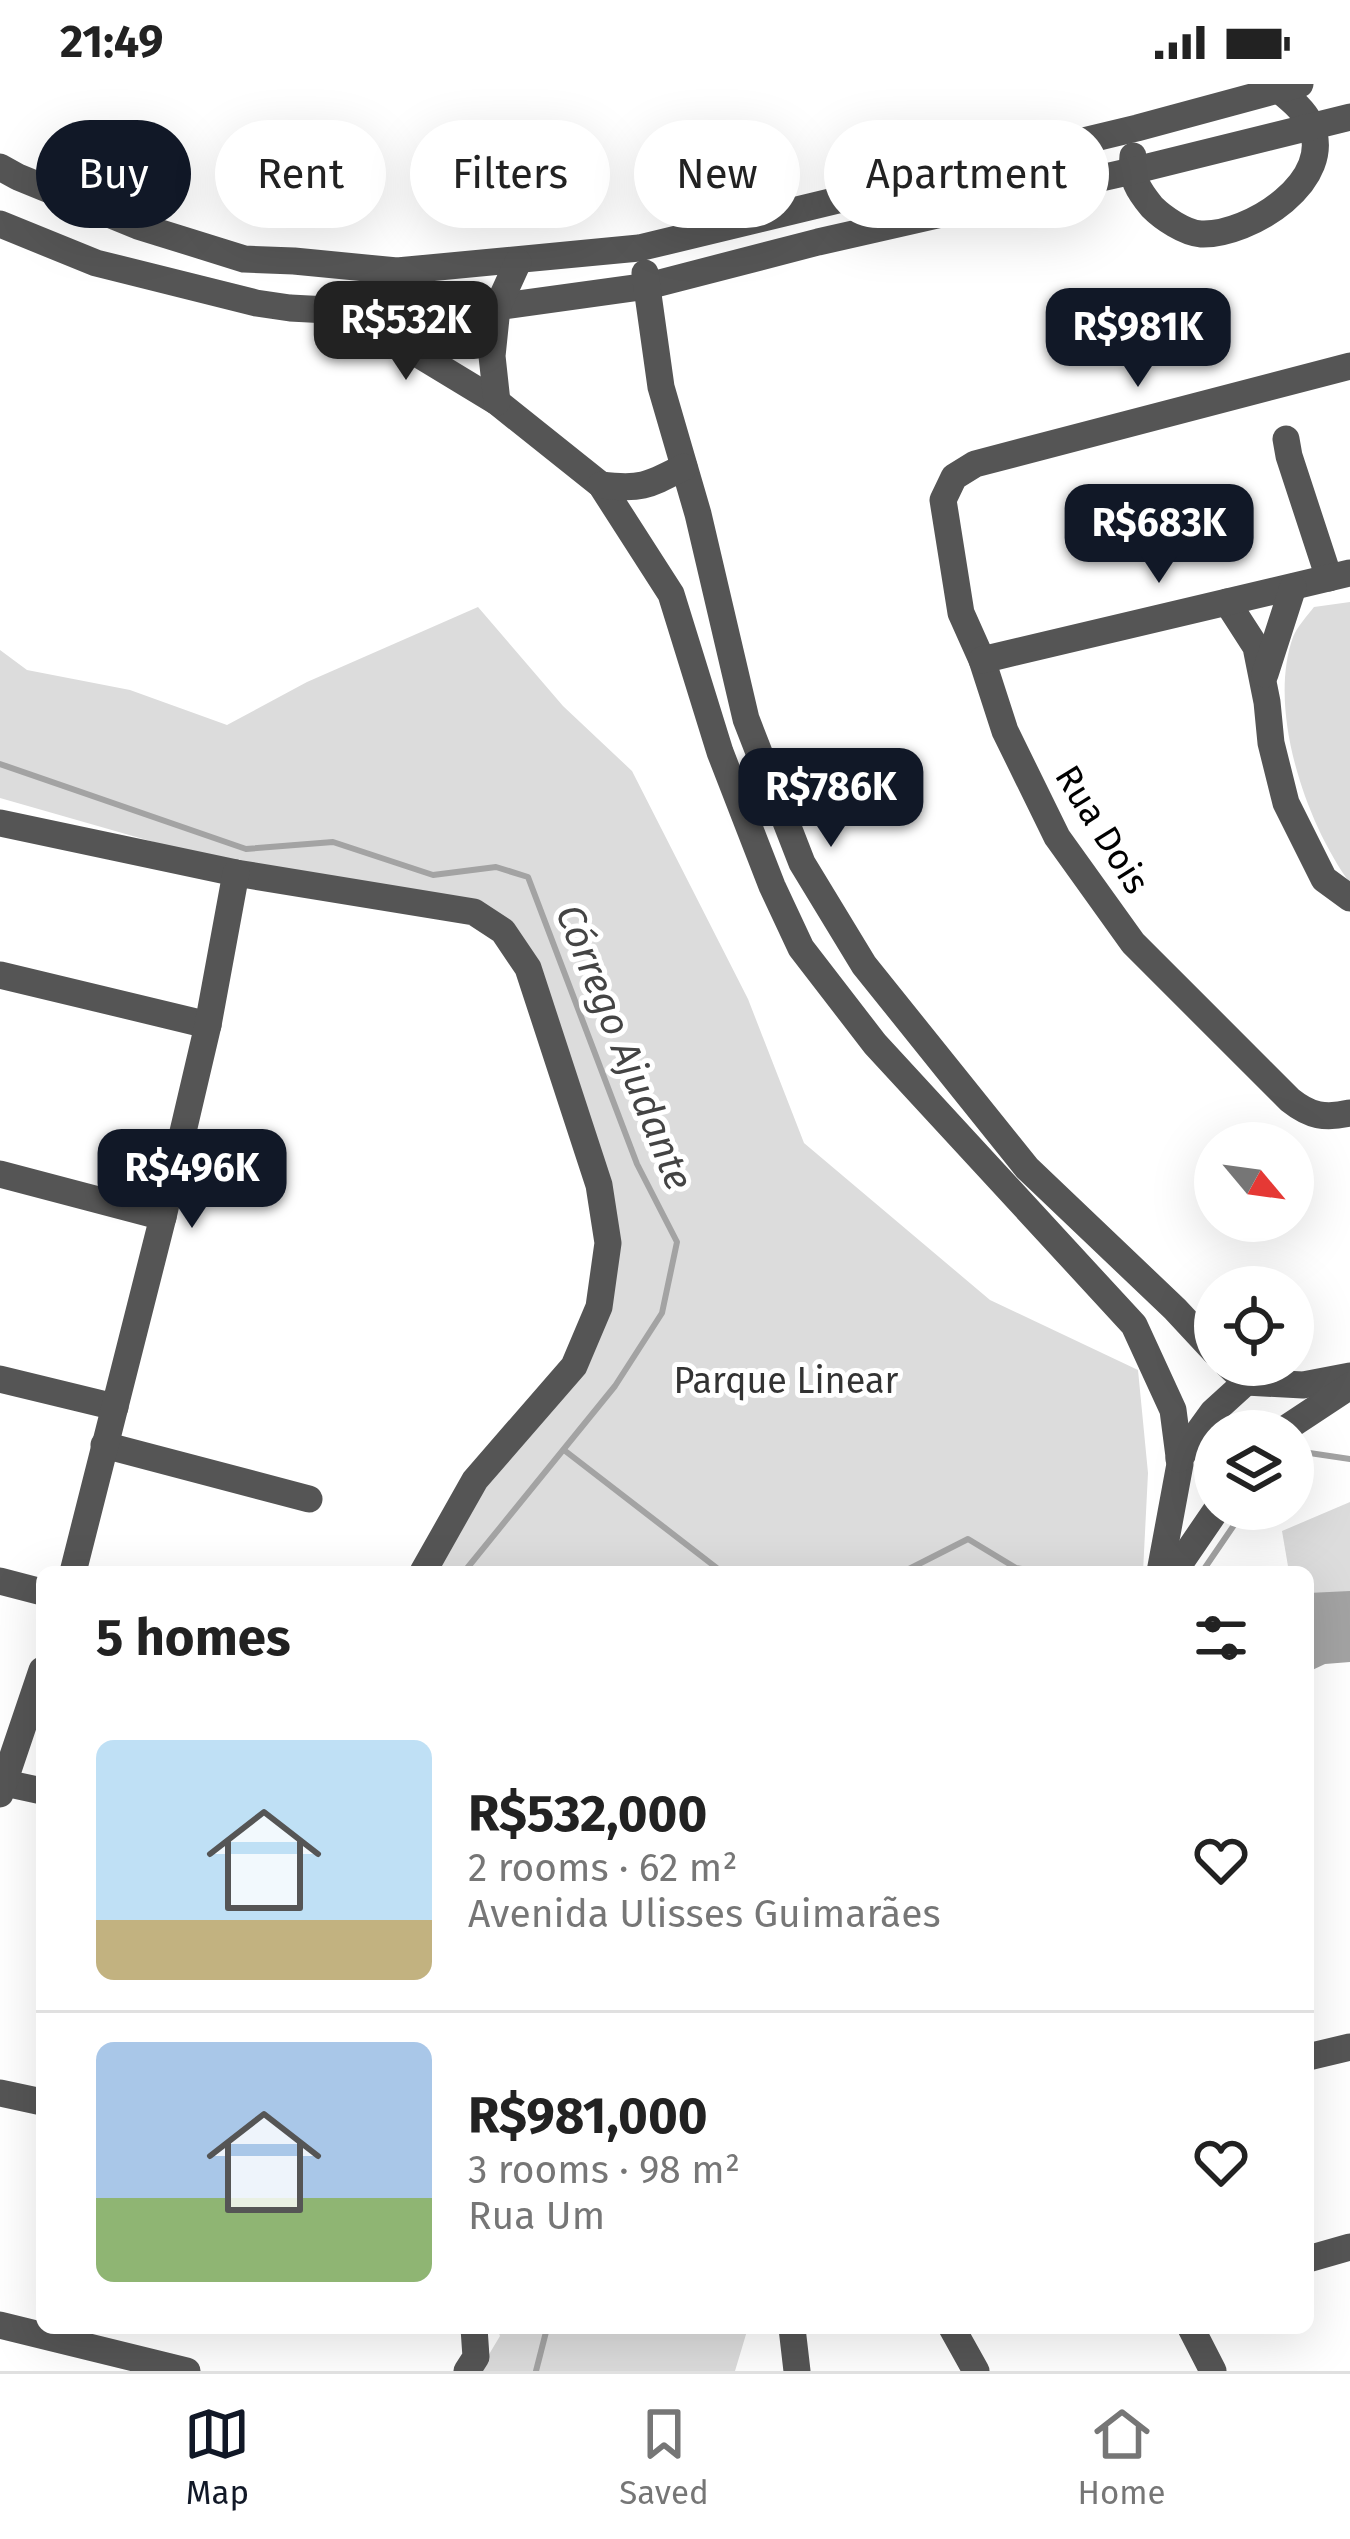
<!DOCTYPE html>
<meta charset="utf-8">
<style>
:root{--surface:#fff;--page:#f2f2f2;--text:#222;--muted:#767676;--line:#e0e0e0;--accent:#111827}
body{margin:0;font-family:"Fira Sans",sans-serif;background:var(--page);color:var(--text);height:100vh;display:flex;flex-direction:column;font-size:45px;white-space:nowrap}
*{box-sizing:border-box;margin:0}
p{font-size:39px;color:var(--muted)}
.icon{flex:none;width:66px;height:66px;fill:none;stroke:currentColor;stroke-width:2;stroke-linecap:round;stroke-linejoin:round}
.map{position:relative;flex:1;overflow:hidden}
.details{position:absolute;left:36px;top:1482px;width:1278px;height:768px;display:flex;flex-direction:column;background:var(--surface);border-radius:18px;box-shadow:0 12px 48px #0002}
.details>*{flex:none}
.hud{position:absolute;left:36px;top:36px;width:1278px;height:108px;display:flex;gap:24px}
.needle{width:78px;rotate:119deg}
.tools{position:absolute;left:1194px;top:1038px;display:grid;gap:24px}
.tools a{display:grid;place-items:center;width:120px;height:120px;border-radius:50%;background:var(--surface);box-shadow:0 12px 48px #0002;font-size:60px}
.price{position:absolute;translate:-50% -102px;padding:0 27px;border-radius:24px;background:var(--accent);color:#fff;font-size:39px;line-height:78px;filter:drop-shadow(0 3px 6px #0008)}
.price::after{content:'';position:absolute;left:50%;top:72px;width:36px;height:27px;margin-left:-18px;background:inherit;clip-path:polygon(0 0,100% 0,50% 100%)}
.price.on{background:#222;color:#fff}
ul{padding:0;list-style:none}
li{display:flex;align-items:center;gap:36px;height:300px;padding:0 60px}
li+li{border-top:3px solid var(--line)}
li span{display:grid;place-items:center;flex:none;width:336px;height:240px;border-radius:18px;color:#555}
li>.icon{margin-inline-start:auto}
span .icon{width:144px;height:144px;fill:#fffc;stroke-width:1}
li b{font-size:51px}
h2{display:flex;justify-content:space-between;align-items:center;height:144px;padding:0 60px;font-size:51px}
.chip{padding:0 42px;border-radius:54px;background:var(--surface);box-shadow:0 12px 48px #0002;font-size:42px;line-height:108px}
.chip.on{background:var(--accent);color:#fff}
.status{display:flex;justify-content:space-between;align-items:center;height:84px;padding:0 60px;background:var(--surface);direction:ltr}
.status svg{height:33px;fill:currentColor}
.menu{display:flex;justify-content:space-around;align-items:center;height:168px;border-top:3px solid var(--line);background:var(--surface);font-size:33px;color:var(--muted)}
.menu a{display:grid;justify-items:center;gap:6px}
.menu .on{color:var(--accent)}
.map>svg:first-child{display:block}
.green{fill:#dcdcdc}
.water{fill:#a3a3a3}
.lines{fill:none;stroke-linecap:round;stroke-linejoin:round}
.stream{stroke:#a3a3a3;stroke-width:6}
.minor{stroke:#555;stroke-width:27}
.labels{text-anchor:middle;stroke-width:10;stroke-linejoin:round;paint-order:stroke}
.street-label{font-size:36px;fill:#000;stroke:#fff}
.park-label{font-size:36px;fill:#333;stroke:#fff}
.water-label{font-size:39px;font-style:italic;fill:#444;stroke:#fff}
</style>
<div class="status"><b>21:49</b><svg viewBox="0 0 49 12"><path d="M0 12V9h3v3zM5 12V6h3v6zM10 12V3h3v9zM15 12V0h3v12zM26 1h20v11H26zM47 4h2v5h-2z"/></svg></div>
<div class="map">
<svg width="1350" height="2287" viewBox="0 0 1350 2287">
<rect width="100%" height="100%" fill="#fff"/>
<!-- green -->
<g class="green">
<path d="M1350,518V799C1306,739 1267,626 1293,553C1297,543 1307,532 1314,523Z"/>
<path d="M478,523L563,622L632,687L748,915L804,1059L990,1216L1138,1286L1148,1389L1143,1488H431L481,1400L580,1287L614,1164L508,846L248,785L0,714V566L27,586L130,606L227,641L307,598Z"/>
<path d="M1350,1418V1512L1308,1511V1488H1289L1282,1447Z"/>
<path d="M497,2244H745L747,2247L735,2287H479L500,2252Z"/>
</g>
<!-- water -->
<path class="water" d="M1350,1507V1578L1325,1580L1308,1588V1509Z"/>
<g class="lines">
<!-- stream -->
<g class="stream">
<path d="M0,680L246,765L333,758L433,791L496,783L528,793L637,1080L677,1158L662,1229L615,1302L464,1488"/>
<path d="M564,1366L722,1488"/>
<path d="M1293,1369L1296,1367L1350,1375"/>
<path d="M903,1488L968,1455L1016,1484L1038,1488"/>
<path d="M1202,1488L1245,1425"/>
<path d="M536,2287L547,2244"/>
</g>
<!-- minor -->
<g class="minor">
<path d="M1133,72C1131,95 1138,106 1152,123C1163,134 1185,149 1201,150C1249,152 1338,96 1310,39C1303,25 1290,15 1278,5"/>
<path d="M0,83L18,93L138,142L244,175L294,177L397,187L639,164L1137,44L1300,0"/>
<path d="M0,140L96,179L256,219L290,224L347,227H467L648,202L818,158L1132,87L1350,33"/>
<path d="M645,189L661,303L698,430L746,635L802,779L864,881L1027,1084L1175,1225L1215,1268"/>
<path d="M347,227L497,318L601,401L671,510L720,668L772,802L801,864L875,960L1134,1241L1173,1326L1180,1380L1160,1488"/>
<path d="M1350,282L975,380L954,393L943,416L961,529L982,576L1005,647L1057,753L1133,859L1290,1016C1310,1032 1325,1035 1350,1029"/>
<path d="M497,318L492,272L497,224L518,178"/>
<path d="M1286,355L1289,372L1329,494"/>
<path d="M601,401C642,406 649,401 684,383"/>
<path d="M1227,518L1256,563L1267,618L1271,659L1286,719L1324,795L1350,814"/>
<path d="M982,576L1350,489"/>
<path d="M1265,590L1293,503"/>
<path d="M0,739L236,789L474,828L503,847L528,884L599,1101L608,1159L599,1223L574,1282L475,1396L423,1488"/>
<path d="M0,891L208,941"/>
<path d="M0,1090L163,1133"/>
<path d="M1228,1281L1246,1298L1303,1301L1350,1292"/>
<path d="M0,1295L115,1323"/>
<path d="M1282,1347L1350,1302"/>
<path d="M104,1361L309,1415"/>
<path d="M1179,1375L1213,1328L1246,1298"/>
<path d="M73,1488L163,1133L208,941L236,789"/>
<path d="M1174,1488L1217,1425"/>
<path d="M0,1497L42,1508"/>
<path d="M0,1698L42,1707"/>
<path d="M0,1710L42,1586"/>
<path d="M1308,1973L1350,1963"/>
<path d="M0,2009L42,2018"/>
<path d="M1308,2175L1350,2163"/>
<path d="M0,2241L187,2287"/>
<path d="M792,2244L797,2287"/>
<path d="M952,2244L976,2287"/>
<path d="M1191,2244L1213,2287"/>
<path d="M467,2287L476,2273L474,2244"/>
</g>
</g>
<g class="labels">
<!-- street labels -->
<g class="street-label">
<text transform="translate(1103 745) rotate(58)" y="13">Rua Dois</text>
</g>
<!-- park labels -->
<g class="park-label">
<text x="786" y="1309">Parque Linear</text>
</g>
<!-- water labels -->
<g class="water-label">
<text transform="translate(625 963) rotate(68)" y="14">Córrego Ajudante</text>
</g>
</g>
</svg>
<div class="tools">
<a><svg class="needle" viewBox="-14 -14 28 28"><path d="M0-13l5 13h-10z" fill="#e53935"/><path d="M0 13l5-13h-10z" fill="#767676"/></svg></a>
<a><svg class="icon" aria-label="locate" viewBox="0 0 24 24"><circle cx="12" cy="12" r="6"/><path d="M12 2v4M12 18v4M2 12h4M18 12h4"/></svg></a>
<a><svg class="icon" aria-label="layers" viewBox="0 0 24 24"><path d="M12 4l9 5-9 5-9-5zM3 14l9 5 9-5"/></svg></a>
</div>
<b class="price on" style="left:406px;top:299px">R$532K</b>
<b class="price" style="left:1138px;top:306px">R$981K</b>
<b class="price" style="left:1159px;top:502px">R$683K</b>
<b class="price" style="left:831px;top:766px">R$786K</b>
<b class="price" style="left:192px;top:1147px">R$496K</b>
<div class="hud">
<a class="chip on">Buy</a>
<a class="chip">Rent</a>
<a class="chip">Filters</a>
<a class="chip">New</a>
<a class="chip">Apartment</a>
</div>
<section class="details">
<h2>5 homes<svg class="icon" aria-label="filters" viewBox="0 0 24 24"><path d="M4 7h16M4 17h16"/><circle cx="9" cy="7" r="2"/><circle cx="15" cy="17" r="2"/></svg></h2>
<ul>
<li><span style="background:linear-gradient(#bfe0f5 75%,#c2b280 0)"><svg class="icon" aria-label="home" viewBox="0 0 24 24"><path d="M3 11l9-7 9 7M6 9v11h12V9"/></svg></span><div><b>R$532,000</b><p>2 rooms · 62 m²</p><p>Avenida Ulisses Guimarães</p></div><svg class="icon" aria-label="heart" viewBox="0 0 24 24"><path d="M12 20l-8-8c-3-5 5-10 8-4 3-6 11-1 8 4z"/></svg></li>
<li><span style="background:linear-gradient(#a9c7e8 65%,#8fb573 0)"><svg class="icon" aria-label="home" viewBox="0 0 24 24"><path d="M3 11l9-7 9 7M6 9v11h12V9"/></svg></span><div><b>R$981,000</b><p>3 rooms · 98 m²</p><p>Rua Um</p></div><svg class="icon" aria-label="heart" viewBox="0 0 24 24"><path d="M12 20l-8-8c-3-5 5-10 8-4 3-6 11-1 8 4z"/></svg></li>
</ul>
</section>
</div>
<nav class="menu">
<a class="on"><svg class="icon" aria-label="map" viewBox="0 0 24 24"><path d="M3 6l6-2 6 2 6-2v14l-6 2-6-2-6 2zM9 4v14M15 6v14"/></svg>Map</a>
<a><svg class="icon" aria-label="saved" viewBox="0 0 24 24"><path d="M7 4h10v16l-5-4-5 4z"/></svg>Saved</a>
<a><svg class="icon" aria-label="home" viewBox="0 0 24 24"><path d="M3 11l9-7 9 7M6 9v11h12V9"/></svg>Home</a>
</nav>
